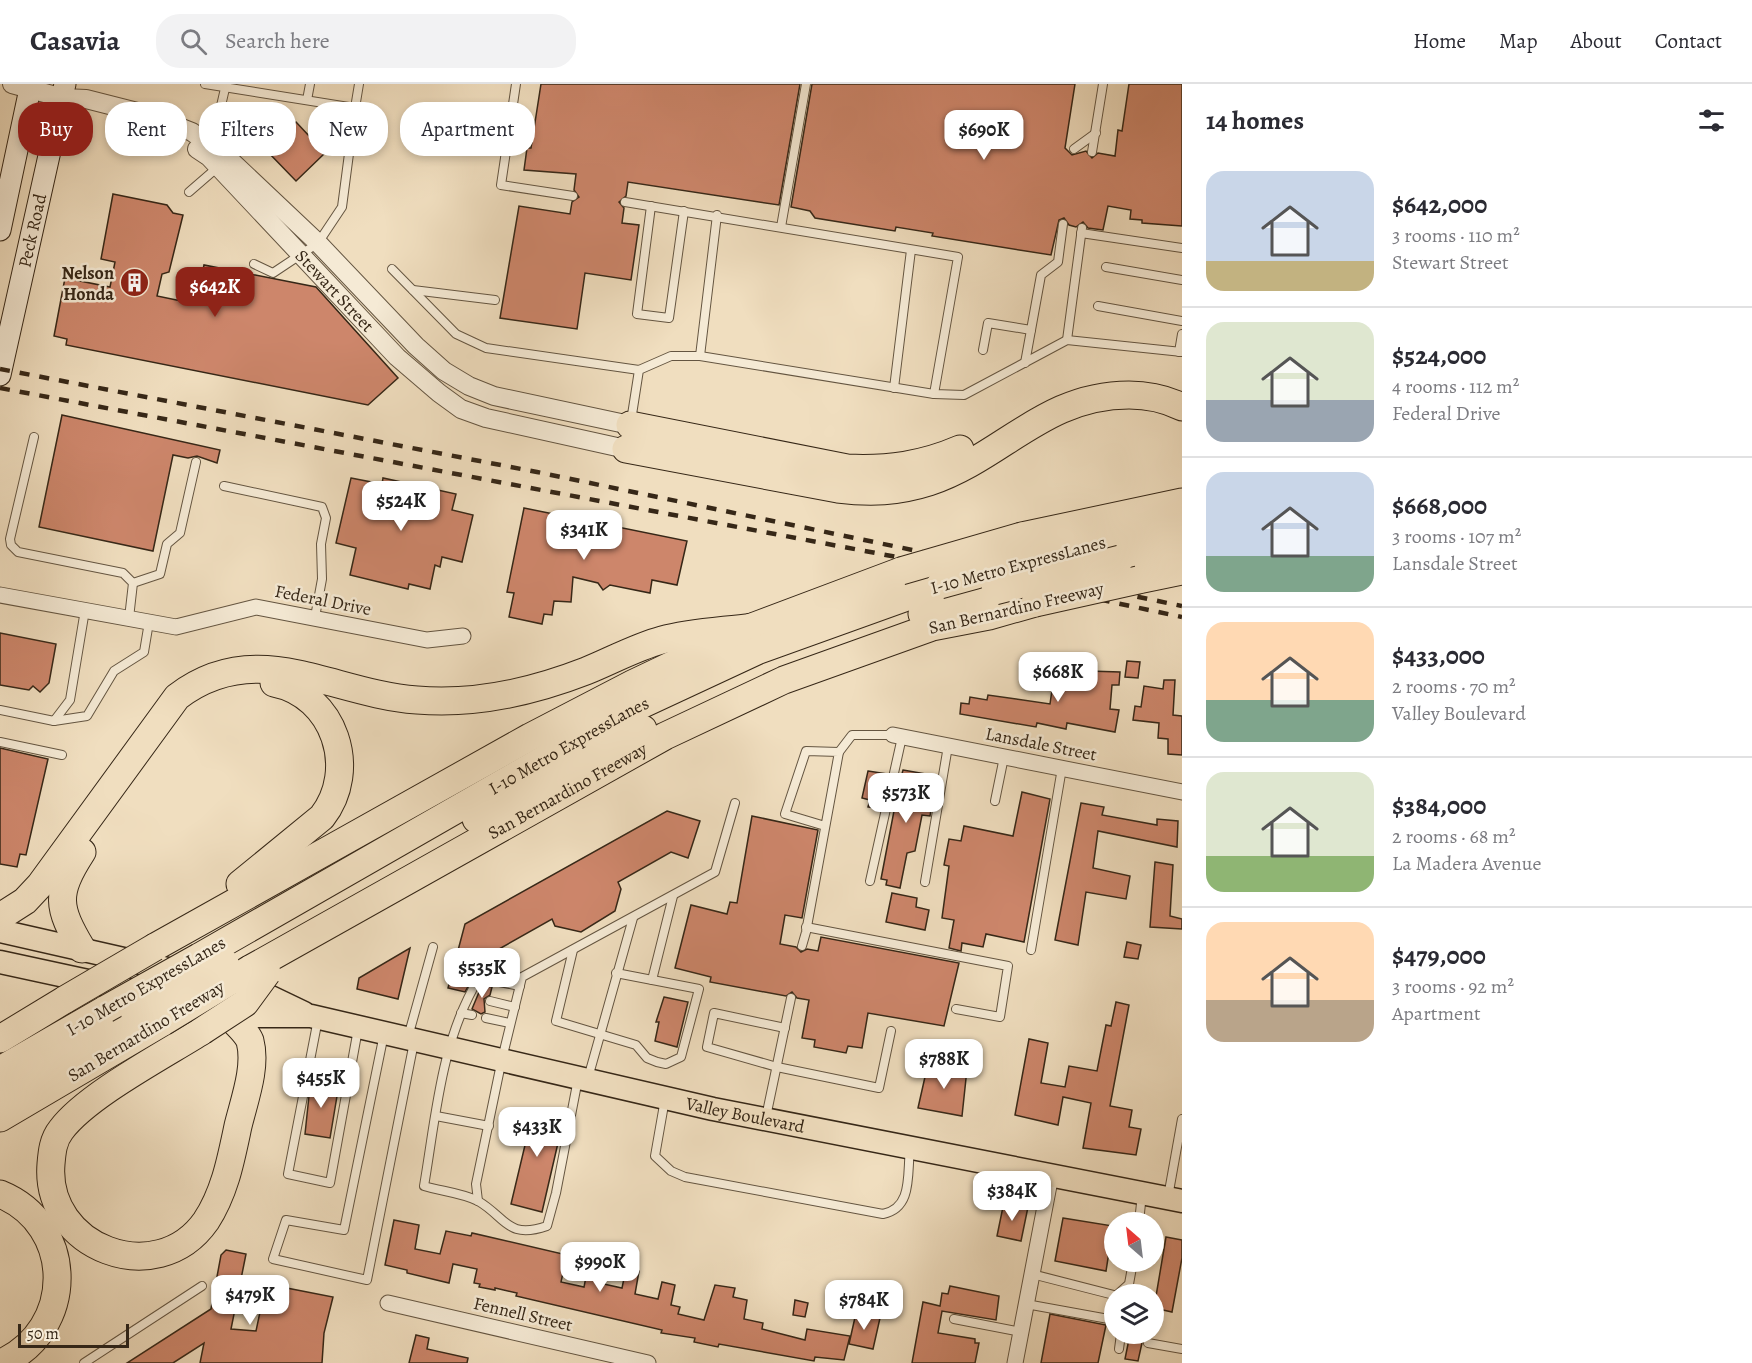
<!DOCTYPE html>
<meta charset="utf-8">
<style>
:root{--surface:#fff;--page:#f2f2f3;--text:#2b2b33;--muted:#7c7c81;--line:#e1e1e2;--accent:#8f2418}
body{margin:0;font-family:Alegreya,serif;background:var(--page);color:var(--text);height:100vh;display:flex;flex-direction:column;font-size:22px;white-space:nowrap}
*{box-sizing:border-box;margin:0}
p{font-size:20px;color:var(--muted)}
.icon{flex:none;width:33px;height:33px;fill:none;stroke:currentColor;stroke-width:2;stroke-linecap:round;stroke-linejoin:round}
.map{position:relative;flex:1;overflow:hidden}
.details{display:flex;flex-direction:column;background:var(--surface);width:570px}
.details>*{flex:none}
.banner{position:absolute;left:18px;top:18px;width:570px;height:54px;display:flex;gap:12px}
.needle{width:39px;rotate:332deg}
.fabs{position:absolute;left:1104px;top:1128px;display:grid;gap:12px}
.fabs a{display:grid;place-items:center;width:60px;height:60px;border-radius:50%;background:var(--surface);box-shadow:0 3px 9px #0003;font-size:30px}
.scale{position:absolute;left:18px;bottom:15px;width:111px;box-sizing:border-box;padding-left:6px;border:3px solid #362717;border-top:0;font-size:16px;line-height:21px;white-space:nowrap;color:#362717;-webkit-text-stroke:4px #f5ead5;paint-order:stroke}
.price{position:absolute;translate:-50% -51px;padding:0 14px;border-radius:12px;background:#fff;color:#222;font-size:20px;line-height:39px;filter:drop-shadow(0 2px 3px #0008)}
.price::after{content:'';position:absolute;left:50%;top:36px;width:18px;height:14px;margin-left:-9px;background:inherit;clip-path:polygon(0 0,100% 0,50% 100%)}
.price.on{background:var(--accent);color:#fff}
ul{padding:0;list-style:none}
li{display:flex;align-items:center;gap:18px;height:150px;padding:0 24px}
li+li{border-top:2px solid var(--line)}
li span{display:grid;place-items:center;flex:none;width:168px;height:120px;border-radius:18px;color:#555}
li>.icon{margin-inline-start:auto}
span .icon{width:72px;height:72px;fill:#fffc;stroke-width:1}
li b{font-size:26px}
h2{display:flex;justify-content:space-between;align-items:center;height:72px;padding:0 24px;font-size:26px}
.tag{padding:0 21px;border-radius:24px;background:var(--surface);box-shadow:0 3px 9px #0003;font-size:21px;line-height:54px}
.tag.on{background:var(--accent);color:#fff}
header{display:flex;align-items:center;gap:36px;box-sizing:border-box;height:84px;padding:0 30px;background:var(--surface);border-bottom:2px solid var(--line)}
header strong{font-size:28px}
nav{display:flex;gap:33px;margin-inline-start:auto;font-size:21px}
.search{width:420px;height:54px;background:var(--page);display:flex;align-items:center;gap:15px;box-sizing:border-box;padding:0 21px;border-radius:24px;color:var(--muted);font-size:22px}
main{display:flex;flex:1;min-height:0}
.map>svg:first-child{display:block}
.building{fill:#cd866b;stroke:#362717;stroke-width:1.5}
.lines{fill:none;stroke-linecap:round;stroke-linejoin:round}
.service-casing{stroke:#645541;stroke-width:10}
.minor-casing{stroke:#645541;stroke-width:17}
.tertiary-casing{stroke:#645541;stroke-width:20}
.secondary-casing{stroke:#362717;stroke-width:23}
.primary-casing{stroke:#362717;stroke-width:25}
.motorway-casing{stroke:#362717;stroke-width:29}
.service{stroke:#f5ead5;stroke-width:8}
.minor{stroke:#f5ead5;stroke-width:15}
.tertiary{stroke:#f5ead5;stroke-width:18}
.secondary{stroke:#f5ead5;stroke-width:21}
.primary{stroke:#f0debf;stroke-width:22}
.motorway{stroke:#f0debf;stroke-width:27}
.rail{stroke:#362717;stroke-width:4.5;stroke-dasharray:10 10;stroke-linecap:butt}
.motorway-bridge-casing{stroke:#362717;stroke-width:29;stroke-linecap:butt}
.motorway-bridge{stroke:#f0debf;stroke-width:27}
.labels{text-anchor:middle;stroke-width:5;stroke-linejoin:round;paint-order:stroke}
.street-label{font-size:18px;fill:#362717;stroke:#f5ead5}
.poi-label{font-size:18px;font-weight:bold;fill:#362717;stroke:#f5ead5;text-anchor:end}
</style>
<header>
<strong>Casavia</strong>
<div class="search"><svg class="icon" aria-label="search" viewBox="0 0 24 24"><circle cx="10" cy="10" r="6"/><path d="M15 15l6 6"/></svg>Search here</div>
<nav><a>Home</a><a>Map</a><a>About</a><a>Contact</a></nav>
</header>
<main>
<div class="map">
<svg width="1182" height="1279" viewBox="0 0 1182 1279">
<rect width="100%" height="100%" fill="#f0debf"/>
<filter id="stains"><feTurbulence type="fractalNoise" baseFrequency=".00333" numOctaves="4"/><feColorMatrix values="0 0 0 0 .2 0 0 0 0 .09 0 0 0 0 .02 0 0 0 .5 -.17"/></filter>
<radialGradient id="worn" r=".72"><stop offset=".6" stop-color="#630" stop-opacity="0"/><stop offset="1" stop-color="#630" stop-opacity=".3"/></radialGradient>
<!-- building -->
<g class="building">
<path d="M541,0H800L779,121L628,98L626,112L619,118L624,124L622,139L639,141L631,196L585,189L577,245L500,234L519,122L570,130L572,118L579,113L574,106L576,90L524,86L527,64H531Z"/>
<path d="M812,0H1075L1065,64L1072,71L1086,67L1092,74L1098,69L1115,72L1118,46L1122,47L1129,0H1182V142L1142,139V136L1130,135L1131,126L1108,122L1103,146L1088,144L1083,138L1076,143L1069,141L1064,134L1059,136L1051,171L932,152L933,149L896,143L895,147L815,134L810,127L791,123Z"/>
<path d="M296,38L325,69L296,97L266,66Z"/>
<path d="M113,110L167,121L173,129L183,131L169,188L162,190L157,212L196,220L204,181L316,203L398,294L368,321L66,261L67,255L54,252L65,194L110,203L115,178L101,175Z"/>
<path d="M62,331L220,366L217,379L197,372L188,374L173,371L153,467L39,443Z"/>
<path d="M351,394L382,400L383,394L456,410L452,426L473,431L462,478L442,473L440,483L435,481L430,505L409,500L408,505L350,491L356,464L336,459Z"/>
<path d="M524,424L687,457L677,501L652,496L650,509L610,501L603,506L598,499L573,493L571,518L554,517L552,531L544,530L542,540L509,533L514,509L507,508Z"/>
<path d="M0,549L56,560L49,599L40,608L33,602L29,606L0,601Z"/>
<path d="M1127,577L1140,578L1138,594L1125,593Z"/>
<path d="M1066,580L1089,584L1088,587L1120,588L1119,601H1112L1110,625L1119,626L1115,648L1067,639L1066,645L1037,639L1036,643L960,630L961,619L969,620L970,613L987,616L988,611L1050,620L1052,606L1061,608Z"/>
<path d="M1164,596H1175L1173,631L1182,632V671L1168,670V655L1158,654L1159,639L1133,636L1135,622L1141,623L1144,602L1163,605Z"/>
<path d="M0,664L48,675L26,771L20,770L17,783L0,780Z"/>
<path d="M903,686L932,691L927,718L932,719L930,732L922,731L915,767L907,769L900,804L886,801L887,796L881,795L894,727H892Z"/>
<path d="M868,687L888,690L880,725L868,723L870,716L862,714Z"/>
<path d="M1022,708L1050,715L1024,858L986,850L983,863L962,859L961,867L949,864L954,836L942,834L949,782L944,781L949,755L961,757L964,742L1013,752Z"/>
<path d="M1081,719L1104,723L1102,731L1157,741V735L1178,737L1177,763L1098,747L1093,784L1130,792L1126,815L1086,808L1078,861L1055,856Z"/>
<path d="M667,727L700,737L688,774L671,768L618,798L621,805L615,827L581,848L555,842L552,835L499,865L492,891L476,889L465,908L448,904L465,840Z"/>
<path d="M752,732L818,746L802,834L785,831L780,860L796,863L801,868L807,865L818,867L821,853L959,879L944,942L868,929L862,964L848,962L846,969L814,963L815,956L802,954L809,916L797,914L792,908L786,912L710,898L711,893L675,884L691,821L727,830L730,818L737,819Z"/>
<path d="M1155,778L1173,781L1170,832L1182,835V845L1150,843Z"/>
<path d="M892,809L917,814L916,823L929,826L925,846L886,838Z"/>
<path d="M1127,858L1141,861L1138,875L1124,873Z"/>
<path d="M410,864L398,915L357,905L359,894Z"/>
<path d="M482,901L492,903L490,911L484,915L485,928L481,930L472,925Z"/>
<path d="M664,913L688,918L677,963L655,957L659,938H656Z"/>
<path d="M1116,918L1129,921L1110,1022L1132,1026L1129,1043L1141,1045L1136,1071L1083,1064L1091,1019L1063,1013L1058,1041L1015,1031L1029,955L1048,959L1041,999L1065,1003L1069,982L1097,987L1106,941L1111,942Z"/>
<path d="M943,981L967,985L962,1032L918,1024L927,984L942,987Z"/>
<path d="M315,996L339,1000L330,1054L305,1050L309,1012L312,998Z"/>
<path d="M526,1024L564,1033L542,1128L511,1120L526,1057L519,1055Z"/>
<path d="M1004,1118L1028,1123L1021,1157L997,1152Z"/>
<path d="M1063,1134L1113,1142L1106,1187L1055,1177Z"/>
<path d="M394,1136L419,1141L415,1165L440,1170L446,1147L471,1152L472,1149L567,1171L561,1198L584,1203L590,1173L603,1176L599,1199L622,1204L626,1185L639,1187L635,1210L658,1215L662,1198L675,1201L671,1221L680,1223L678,1230L704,1236L715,1201L735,1204L733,1213L747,1216L744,1235L763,1239L762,1245L805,1256L807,1245L850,1252L844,1276L815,1273L814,1277L719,1260L718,1263L694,1258L695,1254L661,1249L662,1246L516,1212L517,1209L495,1204V1206L479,1203L480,1200L474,1199L477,1185L453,1180L449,1199L407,1189V1186L385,1181Z"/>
<path d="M1166,1153L1182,1156V1174L1172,1228L1154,1224Z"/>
<path d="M226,1166L246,1170L231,1245L256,1247L266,1200L333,1213L324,1249L322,1279H200L204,1259L173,1279H127L211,1225L221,1171Z"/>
<path d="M950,1202L999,1212L996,1236L942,1227L938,1249L975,1255V1259H979L975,1279H912L923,1218L940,1222L942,1209L948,1210Z"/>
<path d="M795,1216L808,1219L805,1233L793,1231Z"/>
<path d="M856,1229L880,1234L873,1265L849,1260Z"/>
<path d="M1050,1230L1106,1241L1098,1279H1041Z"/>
<path d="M1130,1250H1144L1138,1277L1125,1275Z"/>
<path d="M416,1251L429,1254L427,1265L468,1274L467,1279H409Z"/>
</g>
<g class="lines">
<defs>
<g id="service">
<path d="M205,0L355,24L342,123L318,159L273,189L254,180"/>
<path d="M516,0L501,101L573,112"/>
<path d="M307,16L310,0"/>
<path d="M355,24L359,0"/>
<path d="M202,55L218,35L226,0"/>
<path d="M1074,65L1096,49"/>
<path d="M1092,68L1103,0"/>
<path d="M189,108L219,82"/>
<path d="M625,118L958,173L934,310"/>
<path d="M651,122L637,230L669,234L684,127"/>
<path d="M781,143L806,0"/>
<path d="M1081,149L1182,164"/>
<path d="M1106,183L1182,196"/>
<path d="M392,185L456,250L486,264L639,286"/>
<path d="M413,206L495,216"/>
<path d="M1098,222L1182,237"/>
<path d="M1067,256L1082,144"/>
<path d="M983,266L988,239L1031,246"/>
<path d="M1179,268L1182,250"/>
<path d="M700,272L717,131"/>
<path d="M1025,279L1041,191L1058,178L1063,140"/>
<path d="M894,304L911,166"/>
<path d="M631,337L639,286L671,272H700L934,310L964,311L1067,256L1182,268"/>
<path d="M34,353L10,455L11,461L18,468L123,489L133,499L129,534"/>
<path d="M224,402L322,423L326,434L321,460L322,495L315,533"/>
<path d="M133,499L160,490L167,460L180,449L196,378"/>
<path d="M0,626L54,637L70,616L85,526"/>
<path d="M54,637L87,632L114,587L144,568L149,538"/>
<path d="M0,658L62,671"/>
<path d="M839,668L852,651H893"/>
<path d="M995,717L1004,673"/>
<path d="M870,797L902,653"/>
<path d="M925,798L948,662"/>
<path d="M806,843L1008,882L1000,933L956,925"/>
<path d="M802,862L806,848L839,668L806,667L785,730L825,742"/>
<path d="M573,866L556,937L636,961L647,974L657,978L666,980L681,973L699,905L616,889"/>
<path d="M1031,866L1062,684"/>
<path d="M652,896L673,812"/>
<path d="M520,902L479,894C441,956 436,1032 424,1102C440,1107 463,1109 478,1117C506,1133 507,1156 547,1142L556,1109L578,995"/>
<path d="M490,917L515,923"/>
<path d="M461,929L472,931"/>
<path d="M486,934L510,939"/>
<path d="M318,935L288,1090L330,1099L358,945"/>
<path d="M785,944L714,929L707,963L777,983L879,1004L891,947"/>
<path d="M384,950L344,1146L286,1136L273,1175L367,1196L414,958"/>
<path d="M408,953L433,863"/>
<path d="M588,994L633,834"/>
<path d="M665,1015L655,1072L671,1087L685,1093L883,1130C913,1124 907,1090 910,1065"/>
<path d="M436,1032L489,1042"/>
<path d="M766,1033L791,914"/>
<path d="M1168,1113L1182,1035"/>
<path d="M478,1117L476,1100L502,975L522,893L715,788L735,719"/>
<path d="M1139,1138L1142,1110"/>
<path d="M1032,1190L1114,1211"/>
<path d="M1118,1210L1129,1200L1133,1178"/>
<path d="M1026,1220L1114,1236"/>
<path d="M954,1235L1021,1248"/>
<path d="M1148,1259L1182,1265"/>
<path d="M1119,1265L1121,1250"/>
<path d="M84,1279L202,1202"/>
</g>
<g id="minor">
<path d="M0,511L176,543L256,523L427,556L463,552"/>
<path d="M893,651L1182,708"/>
<path d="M388,1219L648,1279"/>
<path d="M1015,1279L1051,1091"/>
</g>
<g id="tertiary">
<path d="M12,0L63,14L86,15L149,31L192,48L228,74L318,159L416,262L444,287L469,302L494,312L630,341"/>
<path id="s1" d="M197,65L209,73L397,273L439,309L461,325L486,334L626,365"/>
</g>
<g id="secondary">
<path d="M0,146L31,0"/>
<path id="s2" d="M0,291L65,0"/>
</g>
<g id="primary">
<path d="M0,847L185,889"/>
<path d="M0,878L148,910"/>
<path d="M240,902L256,906L304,929"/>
<path id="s3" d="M221,926L257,932H311L713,1025L1182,1117"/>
</g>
<g id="motorway">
<path d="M630,341L847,384C888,386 923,381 960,365"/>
<path d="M626,365L838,405C870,409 898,408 929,398C1003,373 1044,311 1129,311C1146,311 1166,315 1182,323"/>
<path d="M1022,452L1182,418"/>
<path d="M1034,475L1182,442"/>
<path d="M1120,475L1182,463"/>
<path d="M1138,496L1182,487"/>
<path d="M922,530L995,507"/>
<path d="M476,735L590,670L643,645"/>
<path d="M240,800L322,733C359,686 335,611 274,599"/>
<path d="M0,833L25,817L40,801L177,613C257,552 331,610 417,616C475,621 532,608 586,587C611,577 636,563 662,556C691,548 723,547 752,543"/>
<path d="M155,863L530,653L632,600L752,543L901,487"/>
<path d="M82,865C57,823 55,810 82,768"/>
<path id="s4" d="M199,873L630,626L759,566L940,501"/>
<path id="s5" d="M250,885L665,652L784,596L932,543L989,532L1035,519"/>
<path d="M202,947C164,971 86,1012 61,1046C53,1056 52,1068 51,1080C44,1164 157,1207 206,1137C225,1108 231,1075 238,1042C244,1017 257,983 250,957C246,947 231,935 223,926"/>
<path d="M0,955L66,915"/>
<path d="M0,986L106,925"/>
<path d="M0,1008L135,931"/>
<path d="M0,1034L163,938"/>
<path d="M0,1110C76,1141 76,1246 1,1279"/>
</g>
</defs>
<!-- service casing -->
<use href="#service" class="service-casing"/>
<!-- minor casing -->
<use href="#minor" class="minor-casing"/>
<!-- tertiary casing -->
<use href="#tertiary" class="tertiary-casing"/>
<!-- secondary casing -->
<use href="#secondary" class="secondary-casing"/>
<!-- primary casing -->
<use href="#primary" class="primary-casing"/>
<!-- motorway casing -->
<use href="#motorway" class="motorway-casing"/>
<!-- service -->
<use href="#service" class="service"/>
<!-- minor -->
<use href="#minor" class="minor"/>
<!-- tertiary -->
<use href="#tertiary" class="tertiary"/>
<!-- secondary -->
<use href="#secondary" class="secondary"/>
<!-- primary -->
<use href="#primary" class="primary"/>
<!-- motorway -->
<use href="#motorway" class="motorway"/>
<!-- rail -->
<g class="rail">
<path d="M0,285L537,388L1182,522"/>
<path d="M0,304L918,477L1182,533"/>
</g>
<defs>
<g id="motorway-bridge">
<path d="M901,487L1022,452"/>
<path d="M940,501L1034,475"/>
<path d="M995,507L1120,475"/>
<path d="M1035,519L1138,496"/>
<path d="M66,915L155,863"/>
<path d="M106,925L199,873"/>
<path d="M135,931L225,879"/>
<path d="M163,938L250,885"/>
<path d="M202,947L245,919L267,889"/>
</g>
</defs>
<!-- motorway-bridge casing -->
<use href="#motorway-bridge" class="motorway-bridge-casing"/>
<!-- motorway-bridge -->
<use href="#motorway-bridge" class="motorway-bridge"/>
</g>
<!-- icons -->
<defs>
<symbol id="building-disc" viewBox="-11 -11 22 22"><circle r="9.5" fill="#8f2418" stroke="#f5ead5"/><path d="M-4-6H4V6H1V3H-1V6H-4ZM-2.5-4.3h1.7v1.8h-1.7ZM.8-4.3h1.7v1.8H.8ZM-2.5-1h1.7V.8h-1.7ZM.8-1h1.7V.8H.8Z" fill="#fff"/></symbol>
</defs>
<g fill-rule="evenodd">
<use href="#building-disc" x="118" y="182" width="33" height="33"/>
</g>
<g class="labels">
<!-- street labels -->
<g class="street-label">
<text dy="6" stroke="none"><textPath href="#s2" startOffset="148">Peck Road</textPath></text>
<text dy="6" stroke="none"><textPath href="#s1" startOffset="198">Stewart Street</textPath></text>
<text transform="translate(1018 481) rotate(-15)" y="6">I-10 Metro ExpressLanes</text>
<text transform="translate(323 516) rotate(11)" y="6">Federal Drive</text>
<text transform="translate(1016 524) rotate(-13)" y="6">San Bernardino Freeway</text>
<text transform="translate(1041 660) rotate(11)" y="6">Lansdale Street</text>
<text dy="6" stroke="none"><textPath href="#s4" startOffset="426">I-10 Metro ExpressLanes</textPath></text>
<text dy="6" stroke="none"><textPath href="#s5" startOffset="364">San Bernardino Freeway</textPath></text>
<text transform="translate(146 902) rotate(-30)" y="6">I-10 Metro ExpressLanes</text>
<text transform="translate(146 947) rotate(-31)" y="6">San Bernardino Freeway</text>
<text dy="6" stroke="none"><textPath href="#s3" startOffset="536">Valley Boulevard</textPath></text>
<text transform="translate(523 1230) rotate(13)" y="6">Fennell Street</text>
</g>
<!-- poi labels -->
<g class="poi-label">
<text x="114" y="195">Nelson<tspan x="114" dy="21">Honda</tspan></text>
</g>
</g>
<rect width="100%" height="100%" filter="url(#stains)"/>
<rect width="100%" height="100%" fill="url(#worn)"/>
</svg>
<div class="fabs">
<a><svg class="needle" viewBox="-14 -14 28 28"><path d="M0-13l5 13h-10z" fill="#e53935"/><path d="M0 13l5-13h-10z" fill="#7c7c81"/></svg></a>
<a><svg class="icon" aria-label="layers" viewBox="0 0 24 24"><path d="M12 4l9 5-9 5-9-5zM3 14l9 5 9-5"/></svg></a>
</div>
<div class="scale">50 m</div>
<b class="price" style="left:984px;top:77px">$690K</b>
<b class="price on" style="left:215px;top:234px">$642K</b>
<b class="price" style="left:401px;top:448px">$524K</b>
<b class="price" style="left:584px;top:477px">$341K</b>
<b class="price" style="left:1058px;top:619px">$668K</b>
<b class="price" style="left:906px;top:740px">$573K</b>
<b class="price" style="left:482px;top:915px">$535K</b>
<b class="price" style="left:944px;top:1006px">$788K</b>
<b class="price" style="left:321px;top:1025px">$455K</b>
<b class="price" style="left:537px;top:1074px">$433K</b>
<b class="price" style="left:1012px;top:1138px">$384K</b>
<b class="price" style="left:600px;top:1209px">$990K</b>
<b class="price" style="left:250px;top:1242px">$479K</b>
<b class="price" style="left:864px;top:1247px">$784K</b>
<div class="banner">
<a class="tag on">Buy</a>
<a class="tag">Rent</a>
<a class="tag">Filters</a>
<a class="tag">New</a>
<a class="tag">Apartment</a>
</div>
</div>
<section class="details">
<h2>14 homes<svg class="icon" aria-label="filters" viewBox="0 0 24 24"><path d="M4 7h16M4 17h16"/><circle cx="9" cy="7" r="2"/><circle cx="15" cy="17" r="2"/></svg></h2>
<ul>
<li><span style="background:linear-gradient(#c9d6e8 75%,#c2b280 0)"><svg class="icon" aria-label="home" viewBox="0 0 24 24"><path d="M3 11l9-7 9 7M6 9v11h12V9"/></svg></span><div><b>$642,000</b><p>3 rooms · 110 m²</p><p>Stewart Street</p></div></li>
<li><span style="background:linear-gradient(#dfe7d0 65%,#9aa5b1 0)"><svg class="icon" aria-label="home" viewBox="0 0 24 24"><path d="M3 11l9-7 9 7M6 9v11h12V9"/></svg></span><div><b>$524,000</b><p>4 rooms · 112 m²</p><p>Federal Drive</p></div></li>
<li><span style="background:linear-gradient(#c9d6e8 70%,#7fa58c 0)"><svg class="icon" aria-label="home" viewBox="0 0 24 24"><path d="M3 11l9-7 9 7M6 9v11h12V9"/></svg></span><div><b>$668,000</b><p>3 rooms · 107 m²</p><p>Lansdale Street</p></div></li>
<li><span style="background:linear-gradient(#ffd9b3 65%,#7fa58c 0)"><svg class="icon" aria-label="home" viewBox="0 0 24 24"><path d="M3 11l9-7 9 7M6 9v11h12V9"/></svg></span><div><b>$433,000</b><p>2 rooms · 70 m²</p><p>Valley Boulevard</p></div></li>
<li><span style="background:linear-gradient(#dfe7d0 70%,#8fb573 0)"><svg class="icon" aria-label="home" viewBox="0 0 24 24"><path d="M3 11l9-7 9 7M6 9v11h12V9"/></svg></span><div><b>$384,000</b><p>2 rooms · 68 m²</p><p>La Madera Avenue</p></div></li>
<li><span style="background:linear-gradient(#ffd9b3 65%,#b9a48a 0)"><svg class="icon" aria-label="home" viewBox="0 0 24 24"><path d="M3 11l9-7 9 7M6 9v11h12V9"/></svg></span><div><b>$479,000</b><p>3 rooms · 92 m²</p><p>Apartment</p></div></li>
</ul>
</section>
</main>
